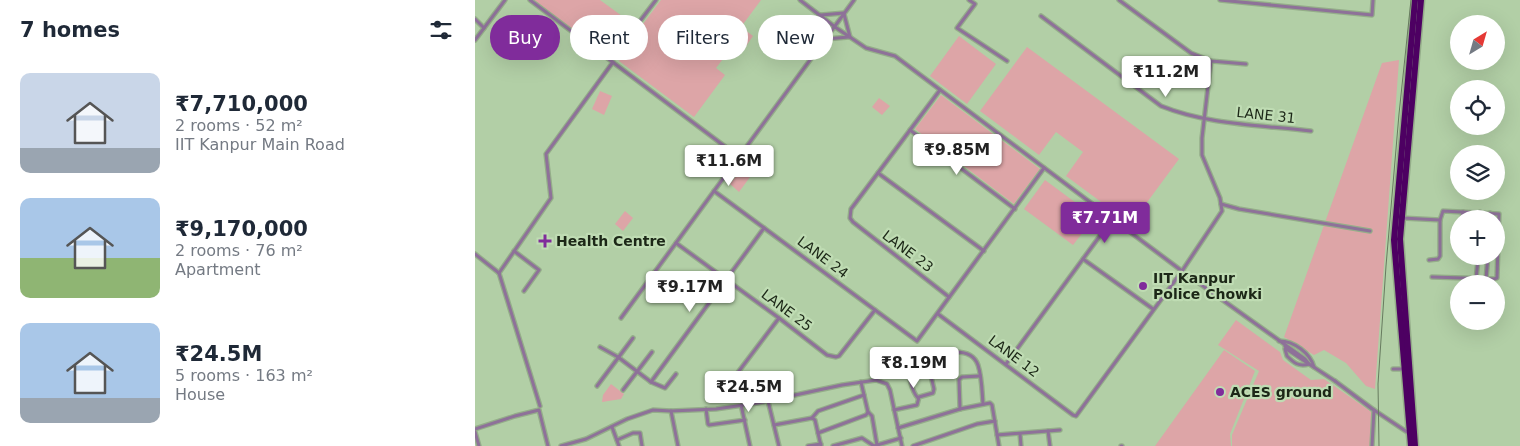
<!DOCTYPE html>
<meta charset="utf-8">
<style>
:root{--surface:#fff;--page:#f6f6f7;--text:#1f2937;--muted:#747a83;--accent:#802c9b}
body{margin:0;font-family:"DejaVu Sans",sans-serif;background:var(--page);color:var(--text);height:100vh;display:flex;flex-direction:column;font-size:19px;white-space:nowrap}
*{box-sizing:border-box;margin:0}
p{font-size:16px;color:var(--muted)}
.icon{flex:none;width:28px;height:28px;fill:none;stroke:currentColor;stroke-width:2;stroke-linecap:round;stroke-linejoin:round}
.map{position:relative;flex:1;overflow:hidden}
.sheet{display:flex;flex-direction:column;background:var(--surface);width:475px}
.sheet>*{flex:none}
.top-card{position:absolute;left:15px;top:15px;width:475px;height:45px;display:flex;gap:10px}
.needle{width:32px;rotate:37deg}
.fabs{position:absolute;left:975px;top:15px;display:grid;gap:10px}
.fabs a{display:grid;place-items:center;width:55px;height:55px;border-radius:50%;background:var(--surface);box-shadow:0 5px 20px #0002;font-size:25px}
.price{position:absolute;translate:-50% -42px;padding:0 11px;border-radius:5px;background:#fff;color:#222;font-size:16px;line-height:32px;filter:drop-shadow(0 1px 2px #0008)}
.price::after{content:'';position:absolute;left:50%;top:30px;width:15px;height:11px;margin-left:-8px;background:inherit;clip-path:polygon(0 0,100% 0,50% 100%)}
.price.on{background:var(--accent);color:#fff}
ul{padding:0;list-style:none}
li{display:flex;align-items:center;gap:15px;height:125px;padding:0 20px}
li span{display:grid;place-items:center;flex:none;width:140px;height:100px;border-radius:10px;color:#555}
li>.icon{margin-inline-start:auto}
span .icon{width:60px;height:60px;fill:#fffc;stroke-width:1}
li b{font-size:21px}
h2{display:flex;justify-content:space-between;align-items:center;height:60px;padding:0 20px;font-size:21px}
.chip{padding:0 18px;border-radius:22px;background:var(--surface);box-shadow:0 5px 20px #0002;font-size:18px;line-height:45px}
.chip.on{background:var(--accent);color:#fff}
main{display:flex;flex:1;min-height:0}
.map>svg:first-child{display:block}
.green{fill:#dda5a7}
.lines{fill:none;stroke-linecap:round;stroke-linejoin:round}
.street-casing{stroke:#94ad89;stroke-width:5.5}
.highway-casing{stroke:#94ad89;stroke-width:9}
.street{stroke:#8e7199;stroke-width:3}
.highway{stroke:#4d0062;stroke-width:6}
.rail{stroke:#677b5f;stroke-width:1}
.poi-dot{fill:#802c9b;stroke:#bfdcb3;stroke-width:2}
.labels{text-anchor:middle;stroke-width:4.5;stroke-linejoin:round;paint-order:stroke}
.street-label{font-size:14px;fill:#1c2717;stroke:#bfdcb3}
.poi-label{font-size:14px;font-weight:bold;fill:#1c2717;stroke:#bfdcb3;text-anchor:start}
</style>
<main>
<section class="sheet">
<h2>7 homes<svg class="icon" aria-label="filters" viewBox="0 0 24 24"><path d="M4 7h16M4 17h16"/><circle cx="9" cy="7" r="2"/><circle cx="15" cy="17" r="2"/></svg></h2>
<ul>
<li><span style="background:linear-gradient(#c9d6e8 75%,#9aa5b1 0)"><svg class="icon" aria-label="home" viewBox="0 0 24 24"><path d="M3 11l9-7 9 7M6 9v11h12V9"/></svg></span><div><b>₹7,710,000</b><p>2 rooms · 52 m²</p><p>IIT Kanpur Main Road</p></div></li>
<li><span style="background:linear-gradient(#a9c7e8 60%,#8fb573 0)"><svg class="icon" aria-label="home" viewBox="0 0 24 24"><path d="M3 11l9-7 9 7M6 9v11h12V9"/></svg></span><div><b>₹9,170,000</b><p>2 rooms · 76 m²</p><p>Apartment</p></div></li>
<li><span style="background:linear-gradient(#a9c7e8 75%,#9aa5b1 0)"><svg class="icon" aria-label="home" viewBox="0 0 24 24"><path d="M3 11l9-7 9 7M6 9v11h12V9"/></svg></span><div><b>₹24.5M</b><p>5 rooms · 163 m²</p><p>House</p></div></li>
</ul>
</section>
<div class="map">
<svg width="1045" height="446" viewBox="0 0 1045 446">
<rect width="100%" height="100%" fill="#b2cfa6"/>
<!-- green -->
<g class="green">
<path d="M58,0H125L158,24L134,56Z"/>
<path d="M186,0H286L266,27L278,36L267,52L258,46L241,68L250,75L219,117L144,61L170,26L168,24Z"/>
<path d="M484,36L521,64L492,104L455,76Z"/>
<path d="M552,47L704,159L656,224L591,176L608,152L581,132L564,155L505,111Z"/>
<path d="M924,60L900,389L891,386L871,363L849,350L839,355L809,337L907,63Z"/>
<path d="M125,91L137,96L129,115L117,109Z"/>
<path d="M466,95L565,169L539,204L440,129Z"/>
<path d="M404,98L415,106L407,115L397,107Z"/>
<path d="M266,170L275,177L264,192L255,184Z"/>
<path d="M570,180L620,217L598,245L549,209Z"/>
<path d="M150,211L158,218L148,231L140,224Z"/>
<path d="M761,320L805,352L808,360L836,380L849,379L898,413L897,446H757V435L784,371L743,345Z"/>
<path d="M749,350L780,371L755,434L756,446H680Z"/>
<path d="M136,384L149,394L146,399L127,402L128,395Z"/>
</g>
<g class="lines">
<defs>
<g id="street">
<path d="M55,0L264,157"/>
<path d="M325,0L360,27L391,48L420,56L707,271L830,359L834,364L813,350L810,346"/>
<path d="M494,0L500,4L482,28L532,61"/>
<path d="M644,0L716,53L736,61L771,64"/>
<path d="M745,0L897,15L898,0"/>
<path d="M369,14L375,37"/>
<path d="M345,15L351,39L374,37"/>
<path d="M346,15L369,13"/>
<path d="M566,16L686,106C733,125 786,125 836,131"/>
<path d="M0,19L9,28"/>
<path d="M0,40L30,0"/>
<path d="M136,59L181,0"/>
<path d="M465,90L376,209L375,218L378,222L474,297"/>
<path d="M435,130L540,209"/>
<path d="M403,173L509,251"/>
<path d="M239,191L442,341L569,168"/>
<path d="M746,204L764,209L895,231"/>
<path d="M927,218L965,220"/>
<path d="M987,219L988,212"/>
<path d="M1005,219V212"/>
<path d="M1015,219V213"/>
<path d="M201,243L304,318L352,355L361,357L364,356L400,310"/>
<path d="M39,251L64,270L49,291"/>
<path d="M0,254L24,273"/>
<path d="M608,259L678,309"/>
<path d="M954,260L963,259L965,256V220L968,211L1024,214L1022,278L1019,279L957,277"/>
<path d="M24,273L76,198L71,154L138,62"/>
<path d="M24,273L65,406"/>
<path d="M1001,279L1003,260"/>
<path d="M1011,279L1013,256"/>
<path d="M463,314L598,415L601,416L707,271L747,211L745,198L727,155V138L736,61"/>
<path d="M146,318L379,0"/>
<path d="M804,341C819,341 835,353 839,367"/>
<path d="M125,347L143,357L176,382L289,228"/>
<path d="M810,349L812,356C819,363 824,367 834,364L860,381"/>
<path d="M531,364L638,218"/>
<path d="M918,369H929"/>
<path d="M261,375L304,318"/>
<path d="M176,382L190,388L201,374"/>
<path d="M122,386L158,338"/>
<path d="M148,390L177,352"/>
<path d="M443,398C437,392 431,370 435,362C453,358 494,340 503,365C507,377 507,392 508,404"/>
<path d="M293,401L304,446"/>
<path d="M266,405L275,446"/>
<path d="M231,409L233,424L234,425L270,420"/>
<path d="M485,409L484,380L487,377L505,376"/>
<path d="M897,409L860,381L899,410L935,434"/>
<path d="M419,410L442,405L444,397L458,393L459,389L454,368"/>
<path d="M196,411L203,446"/>
<path d="M393,412L397,416L402,445"/>
<path d="M337,418L343,411L389,395"/>
<path d="M299,425L337,418L340,420L346,446"/>
<path d="M137,427L144,446"/>
<path d="M423,428L485,409L515,403L517,405L524,446"/>
<path d="M0,429L40,416L64,410L73,446"/>
<path d="M573,431L575,446"/>
<path d="M0,432L4,446"/>
<path d="M343,433L391,415L393,412L386,382"/>
<path d="M545,434L546,446"/>
<path d="M522,435L585,430"/>
<path d="M142,440L158,433H165L167,446"/>
<path d="M86,446L111,439L152,419L178,410L196,411L241,409L283,403L367,385L401,380L412,384L415,390L427,446"/>
<path d="M333,446L346,444"/>
<path d="M358,446L387,438L399,446L426,438"/>
<path d="M438,446L502,424L520,421"/>
<path d="M646,446H647"/>
<path d="M897,446L899,410"/>
</g>
<g id="highway">
<path d="M936,446L919,240L940,0"/>
<path d="M940,446L925,239L946,0"/>
</g>
</defs>
<!-- street casing -->
<use href="#street" class="street-casing"/>
<!-- highway casing -->
<use href="#highway" class="highway-casing"/>
<!-- street -->
<use href="#street" class="street"/>
<!-- highway -->
<use href="#highway" class="highway"/>
<!-- rail -->
<path class="rail" d="M904,446L903,384L911,266L924,114L936,0"/>
</g>
<!-- markers -->
<g class="poi-dot">
<path d="M67.5 233.5h5v5h5v5h-5v5h-5v-5h-5v-5h5z"/>
<circle cx="668" cy="286" r="5"/>
<circle cx="745" cy="392" r="5"/>
</g>
<g class="labels">
<!-- street labels -->
<g class="street-label">
<text transform="translate(791 115) rotate(6)" y="5">LANE 31</text>
<text transform="translate(433 251) rotate(37)" y="5">LANE 23</text>
<text transform="translate(348 257) rotate(37)" y="5">LANE 24</text>
<text transform="translate(312 310) rotate(37)" y="5">LANE 25</text>
<text transform="translate(539 356) rotate(37)" y="5">LANE 12</text>
</g>
<!-- poi labels -->
<g class="poi-label">
<text x="81" y="246">Health Centre</text>
<text x="678" y="283">IIT Kanpur<tspan x="678" dy="16">Police Chowki</tspan></text>
<text x="755" y="397">ACES ground</text>
</g>
</g>
</svg>
<div class="fabs">
<a><svg class="needle" viewBox="-14 -14 28 28"><path d="M0-13l5 13h-10z" fill="#e53935"/><path d="M0 13l5-13h-10z" fill="#747a83"/></svg></a>
<a><svg class="icon" aria-label="locate" viewBox="0 0 24 24"><circle cx="12" cy="12" r="6"/><path d="M12 2v4M12 18v4M2 12h4M18 12h4"/></svg></a>
<a><svg class="icon" aria-label="layers" viewBox="0 0 24 24"><path d="M12 4l9 5-9 5-9-5zM3 14l9 5 9-5"/></svg></a>
<a>+</a>
<a>−</a>
</div>
<b class="price" style="left:691px;top:98px">₹11.2M</b>
<b class="price" style="left:482px;top:176px">₹9.85M</b>
<b class="price" style="left:254px;top:187px">₹11.6M</b>
<b class="price on" style="left:630px;top:244px">₹7.71M</b>
<b class="price" style="left:215px;top:313px">₹9.17M</b>
<b class="price" style="left:439px;top:389px">₹8.19M</b>
<b class="price" style="left:274px;top:413px">₹24.5M</b>
<div class="top-card">
<a class="chip on">Buy</a>
<a class="chip">Rent</a>
<a class="chip">Filters</a>
<a class="chip">New</a>
</div>
</div>
</main>
